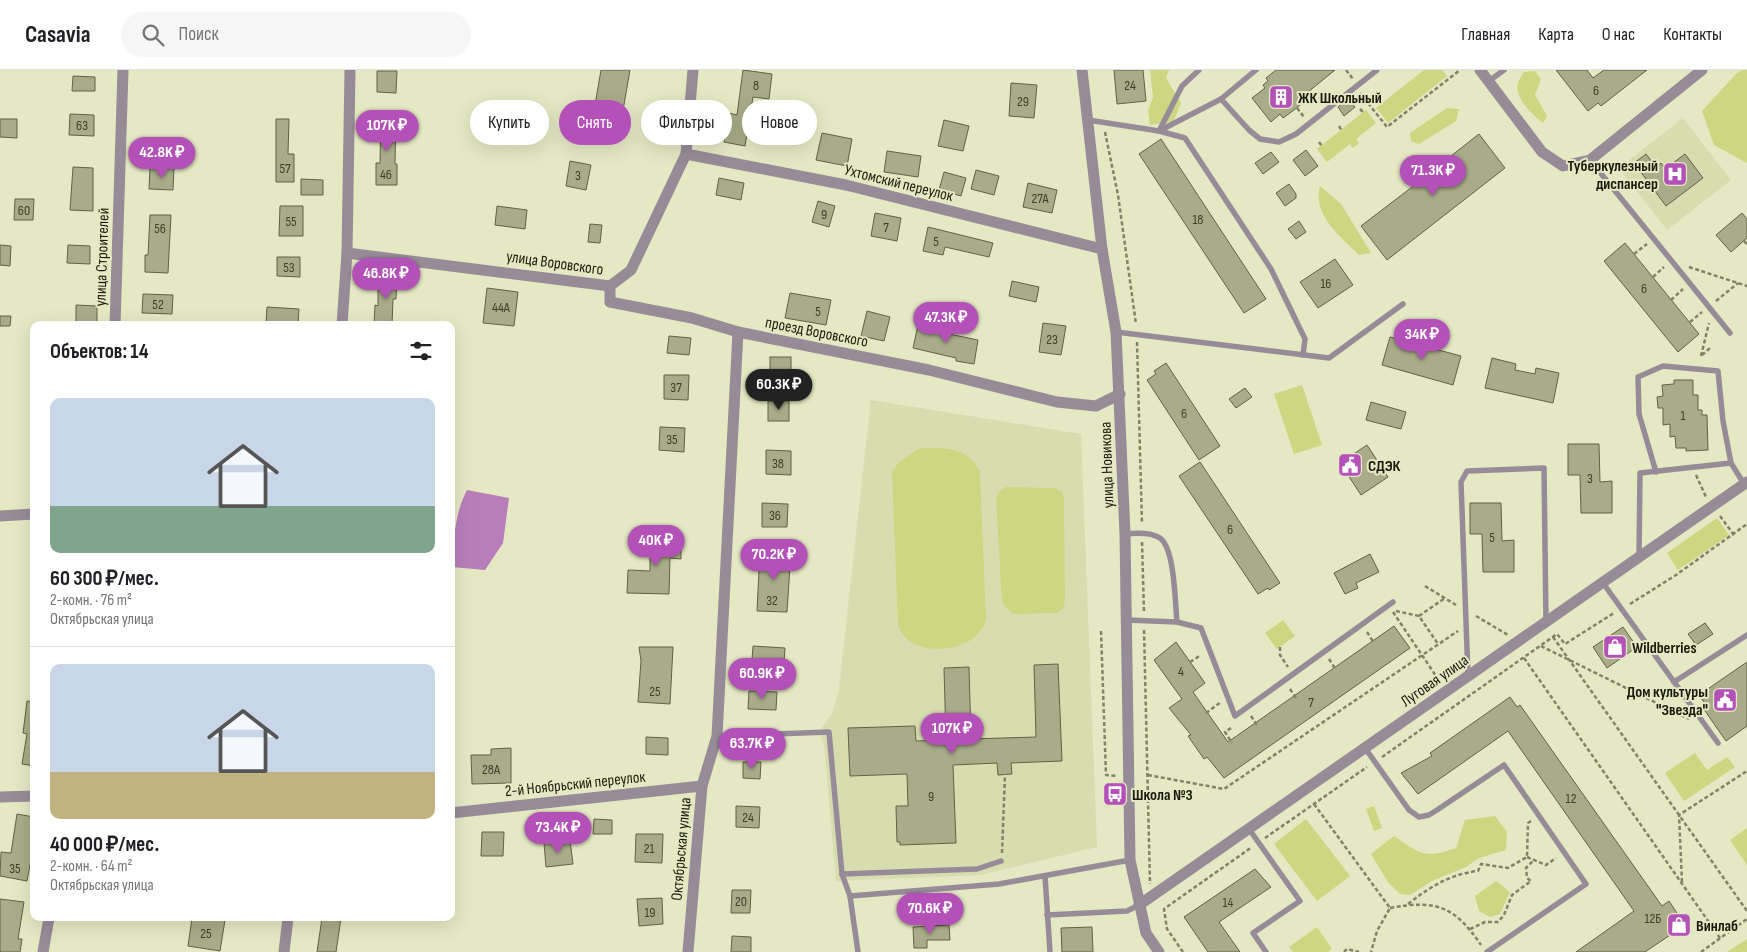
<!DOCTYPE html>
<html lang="ru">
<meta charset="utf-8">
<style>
:root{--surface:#fff;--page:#f6f6f6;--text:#202124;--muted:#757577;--line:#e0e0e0;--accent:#b451b9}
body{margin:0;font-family:"Sofia Sans Condensed",sans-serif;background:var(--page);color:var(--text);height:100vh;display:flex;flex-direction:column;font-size:19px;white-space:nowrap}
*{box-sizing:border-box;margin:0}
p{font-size:16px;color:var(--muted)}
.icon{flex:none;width:28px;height:28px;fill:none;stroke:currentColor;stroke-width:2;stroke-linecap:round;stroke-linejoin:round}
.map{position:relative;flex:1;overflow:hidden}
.drawer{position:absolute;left:30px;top:251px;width:425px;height:600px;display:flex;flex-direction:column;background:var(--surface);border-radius:10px;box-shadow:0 5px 20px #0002}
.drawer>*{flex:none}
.banner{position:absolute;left:470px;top:30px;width:475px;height:45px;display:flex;gap:10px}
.price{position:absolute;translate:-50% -42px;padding:0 11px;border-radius:18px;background:var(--accent);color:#fff;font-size:16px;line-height:32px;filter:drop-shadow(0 1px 2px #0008)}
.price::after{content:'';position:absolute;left:50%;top:30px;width:15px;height:11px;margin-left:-8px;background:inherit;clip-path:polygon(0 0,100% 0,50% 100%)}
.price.current{background:#222;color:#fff}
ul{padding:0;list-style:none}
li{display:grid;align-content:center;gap:10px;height:265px;padding:0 20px}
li+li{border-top:1px solid var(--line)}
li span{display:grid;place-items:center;height:155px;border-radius:10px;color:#555}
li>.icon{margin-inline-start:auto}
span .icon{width:90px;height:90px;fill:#fffc;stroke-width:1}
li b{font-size:21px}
h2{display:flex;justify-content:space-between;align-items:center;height:60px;padding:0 20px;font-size:21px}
.tag{padding:0 18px;border-radius:22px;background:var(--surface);box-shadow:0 5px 20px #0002;font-size:18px;line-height:45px}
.tag.current{background:var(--accent);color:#fff}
header{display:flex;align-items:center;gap:30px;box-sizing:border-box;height:70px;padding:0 25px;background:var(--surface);border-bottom:1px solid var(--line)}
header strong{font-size:24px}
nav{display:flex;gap:28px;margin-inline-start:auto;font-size:18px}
.search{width:350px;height:45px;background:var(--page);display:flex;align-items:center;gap:12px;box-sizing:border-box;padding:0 18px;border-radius:28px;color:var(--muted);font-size:19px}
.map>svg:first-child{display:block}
.built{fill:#d8ddb0}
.green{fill:#ced682}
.water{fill:#b87eba}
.building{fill:#a8ac88;stroke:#606342}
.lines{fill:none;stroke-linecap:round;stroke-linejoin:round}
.path{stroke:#808369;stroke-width:2.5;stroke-dasharray:4 2.5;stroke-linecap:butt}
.lane{stroke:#978b97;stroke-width:5.5}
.street{stroke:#978b97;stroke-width:11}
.labels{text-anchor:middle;stroke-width:4;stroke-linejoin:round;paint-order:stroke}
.number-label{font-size:14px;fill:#3e3f2c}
.poi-label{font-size:16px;font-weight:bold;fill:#1a1b0d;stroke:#e4e8c3;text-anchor:start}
.street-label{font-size:16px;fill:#1a1b0d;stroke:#e4e8c3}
</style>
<header>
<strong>Casavia</strong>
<div class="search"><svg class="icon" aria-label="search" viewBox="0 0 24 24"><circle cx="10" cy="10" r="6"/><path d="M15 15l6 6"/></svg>Поиск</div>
<nav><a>Главная</a><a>Карта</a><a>О нас</a><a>Контакты</a></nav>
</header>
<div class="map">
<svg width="1747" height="882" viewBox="0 0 1747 882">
<rect width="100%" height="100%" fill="#e4e8c3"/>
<!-- built -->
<g class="built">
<path d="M1683,48L1731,110L1667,160L1619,98Z"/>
<path d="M871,330L1081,364L1097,777L980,805L836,811L824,675L819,662L832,644L839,619Z"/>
</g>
<!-- green -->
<g class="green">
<path d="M1150,0H1169L1166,8L1181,33L1173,52L1150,55L1148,41L1153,27Z"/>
<path d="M1424,0H1442L1447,6L1388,53L1376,38Z"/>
<path d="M1743,0H1747V93L1714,75L1702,41L1737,3Z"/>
<path d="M1535,1L1541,9L1535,25L1547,46L1543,53C1532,45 1514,27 1518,13C1519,9 1522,5 1524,2Z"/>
<path d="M1447,38L1459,39L1456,51L1419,74L1411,71L1410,63Z"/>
<path d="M1366,40L1376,53L1356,69L1359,73L1353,78L1350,74L1327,92L1317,79Z"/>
<path d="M1320,116L1341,134L1371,183L1359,185C1341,167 1312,145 1320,116Z"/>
<path d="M1302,315L1322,375L1294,384L1274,324Z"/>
<path d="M920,378C945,378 968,376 980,402L986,549C980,579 929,588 907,569C904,566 901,561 898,557L892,402L899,392Z"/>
<path d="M1006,417L1054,418L1062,421L1064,430L1065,530L1063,539L1057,543L1013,544L1002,533L996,429L999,422Z"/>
<path d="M1717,448L1729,465L1678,500L1667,483Z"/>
<path d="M1283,550L1295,566L1277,579L1265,563Z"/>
<path d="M1695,683L1707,700L1727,687L1735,697L1684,731L1665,703Z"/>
<path d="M1374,736L1382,758L1374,761L1366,739Z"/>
<path d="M1495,746L1507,762L1506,780L1479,788L1466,797L1432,811L1410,825L1400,824L1388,812L1371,784L1394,766C1420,784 1425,789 1456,778L1465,750Z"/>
<path d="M1306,749L1350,806L1317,831L1274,774Z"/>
<path d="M1747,758V795L1730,770Z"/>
<path d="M1496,811L1510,822L1500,844L1490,847L1479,841L1475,826Z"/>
<path d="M1317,857L1332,879L1328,882H1293L1289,877Z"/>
<path d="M1747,869V882H1727Z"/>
</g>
<!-- water -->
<path class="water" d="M467,420L509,428L503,473L485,500L452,497C454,470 454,445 467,420Z"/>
<!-- building -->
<g class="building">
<path d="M601,0H630L618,69L590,64Z"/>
<path d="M743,0L772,4L769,29L753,27L745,76L724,72L729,43L737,45Z"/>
<path d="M1114,0H1143L1146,31L1117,34Z"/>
<path d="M1276,0H1335L1308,22L1311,26L1294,40L1283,48L1280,44L1271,52L1252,28L1265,18L1263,15L1268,11L1266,8Z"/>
<path d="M1556,0H1587L1593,8L1604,0H1647L1601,36L1598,33L1588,41Z"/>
<path d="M377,1H397L396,23L377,22Z"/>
<path d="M73,6L95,7V21H72Z"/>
<path d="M1011,13L1037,15L1034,48L1009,46Z"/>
<path d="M1348,29L1355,37L1344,46L1338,37Z"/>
<path d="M70,44L94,45V66L69,65Z"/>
<path d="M381,44L396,45L395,94H397V115H376V93H380Z"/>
<path d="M0,49H17V68L0,67Z"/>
<path d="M276,49H289L288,84H294V112H276Z"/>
<path d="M944,50L969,56L963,81L938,76Z"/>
<path d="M822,63L852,69L847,96L816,90Z"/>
<path d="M1479,64L1505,98L1387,190L1361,156L1416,114L1411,107L1423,98L1428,104Z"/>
<path d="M1161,69L1266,229L1244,243L1139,84Z"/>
<path d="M1306,80L1318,96L1305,106L1293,90Z"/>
<path d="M887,81L921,86L918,107L884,102Z"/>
<path d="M1271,82L1279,92L1263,104L1255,93Z"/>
<path d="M1646,84L1656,97L1661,93L1665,99L1685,84L1703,108L1666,136L1634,93Z"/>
<path d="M570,91L591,95L586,120L566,116Z"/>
<path d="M73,97L93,98V141L70,140Z"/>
<path d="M150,97L174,98L173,120L149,119Z"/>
<path d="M976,100L999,106L994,125L971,119Z"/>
<path d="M944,102L966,108L961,126L939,120Z"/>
<path d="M719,108L744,113L741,130L716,125Z"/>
<path d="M301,109L323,110V125H301Z"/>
<path d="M1028,113L1057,120L1052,143L1023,137Z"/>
<path d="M1289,114L1296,124V128L1285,136L1276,123Z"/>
<path d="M15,129H34L33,150H14Z"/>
<path d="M818,131L835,136L829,157L812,152Z"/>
<path d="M280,136H303V166H279Z"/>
<path d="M497,136L527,140L525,159L495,155Z"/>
<path d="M875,143L901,148L897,171L871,166Z"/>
<path d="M1742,143L1747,149V168L1731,182L1716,165Z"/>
<path d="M150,145H171L168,203L145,202V185H148Z"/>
<path d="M1299,151L1306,162L1296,169L1288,159Z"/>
<path d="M590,154L602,155L600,173L588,172Z"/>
<path d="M928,157L993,173L989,187L945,177L943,185L923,181Z"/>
<path d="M1625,173L1699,264L1678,282L1604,191Z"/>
<path d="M0,175L11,176L10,196L0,195Z"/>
<path d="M68,175L90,176V194L67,193Z"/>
<path d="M277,187H300V207L277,206Z"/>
<path d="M1335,189L1353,215L1318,238L1300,212Z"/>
<path d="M378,206H397L396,229H393L392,255H374L375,235L378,236Z"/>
<path d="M1012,211L1039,217L1036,232L1009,226Z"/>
<path d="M487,218L518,222L514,256L483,253Z"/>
<path d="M790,223L831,230L826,255L785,248Z"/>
<path d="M143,224L173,225L172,244L142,243Z"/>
<path d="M76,235L97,236V255H76Z"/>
<path d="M267,237L299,239L298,255H266Z"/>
<path d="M867,241L890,247L884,271L861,266Z"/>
<path d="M0,246H11L10,256H0Z"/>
<path d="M1043,253L1066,256L1061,285L1039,282Z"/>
<path d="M918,255L944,261V263L978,270L974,294L956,291V288L913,278Z"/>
<path d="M669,266L691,268L689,285L667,283Z"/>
<path d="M1390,267L1461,286L1453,315L1382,295Z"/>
<rect x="770" y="287" width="21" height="19"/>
<path d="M1492,288L1516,294L1515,300L1535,304L1536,298L1559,303L1553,333L1485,318Z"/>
<path d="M1166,293L1220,376L1199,390L1147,310L1156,304L1154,301Z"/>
<path d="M664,305H689L688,330L664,329Z"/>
<path d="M1674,310H1693V325H1698V340H1702V345H1707L1708,380L1686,381V378H1676L1675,366L1670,367V354L1663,355V338H1658L1657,327L1663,326L1662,315L1674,314Z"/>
<path d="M1245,318L1252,327L1236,338L1229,329Z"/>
<rect x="768" y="331" width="21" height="20"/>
<path d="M1371,332L1406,342L1401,359L1366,350Z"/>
<path d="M660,357L685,358L684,382L659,380Z"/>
<path d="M1568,374H1599L1600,412L1612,411V443H1581L1580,405H1568Z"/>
<path d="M1367,375L1388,407L1361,425L1340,393Z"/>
<path d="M766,380L791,381V405L766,404Z"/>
<path d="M1200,392L1280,513L1269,520L1268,518L1258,524L1179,406Z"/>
<path d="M762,433L788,434L787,457H762Z"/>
<path d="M1470,433H1501L1502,471L1514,470V502H1483L1482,464H1470Z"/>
<path d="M650,466H681V489L670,488L669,524L627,523L628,500L650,501Z"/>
<path d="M760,480L791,481L787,542L757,541Z"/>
<path d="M1370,484L1379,502L1356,513L1358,518L1345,524L1334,503Z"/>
<path d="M1705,553L1713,564L1696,575L1688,564Z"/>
<path d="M1394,556L1410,578L1224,708L1207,687L1204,689L1188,666L1191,665L1169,638L1182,629L1154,590L1176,572L1205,613L1193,622L1228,672Z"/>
<path d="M1623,557L1637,577L1607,598L1593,577Z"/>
<path d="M753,576L785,578L784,593L752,590Z"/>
<path d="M639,577H673L670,634L638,632L641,591Z"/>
<path d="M1747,592V656L1726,671L1703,638L1706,635L1699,625Z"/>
<path d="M1058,594L1062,691L1011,693L1012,704L998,705L997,693L953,695L956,773L900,775V772H897L896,736H908L907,704L850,706L848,658L915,656L916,671L946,670L944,598L969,597L971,669L1036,667L1034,595Z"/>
<path d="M749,621L777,622L776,640L748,639Z"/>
<path d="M1510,627L1517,637L1520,635L1662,836L1669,831L1685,855L1645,882H1576L1634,841L1508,661L1418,724L1401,703L1432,686L1430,683Z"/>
<path d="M27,631L34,632V696L22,694L27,664L23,663Z"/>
<path d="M646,667L668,668V685L646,684Z"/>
<path d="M511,678V713L472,714L471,685H491V679Z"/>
<path d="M743,692H761L760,709L743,708Z"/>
<path d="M736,736L760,737L759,758L736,757Z"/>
<path d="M17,744L34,747V774L27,811L0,806L1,782L11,783Z"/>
<path d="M594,749L612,750V764H593Z"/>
<path d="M482,762H504L503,786H481Z"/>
<path d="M636,764H663L662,793L635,792Z"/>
<path d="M570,770L573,794L546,797L544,773Z"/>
<path d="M1255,799L1271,817L1219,852L1240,882H1208L1184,847Z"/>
<path d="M732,820H751L750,843H731Z"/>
<path d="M662,828L663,854L639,856L637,829Z"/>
<path d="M0,829L24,832L18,869H22L20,882H0Z"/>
<path d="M192,848L225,850L220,881L188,876Z"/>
<path d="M322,848H341L336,882H317Z"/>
<path d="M949,855L950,870H927V878H914L913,857Z"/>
<path d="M1092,857L1093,882H1062L1061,858Z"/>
<path d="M732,866L751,867V882H731Z"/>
</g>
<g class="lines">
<!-- path -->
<g class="path">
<path d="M1346,0L1353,9"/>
<path d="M1315,22L1323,32"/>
<path d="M1360,23L1387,57L1460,0"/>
<path d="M1297,38L1304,47"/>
<path d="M1360,39L1364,43"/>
<path d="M1339,56L1342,61"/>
<path d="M1105,62L1118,125L1136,254"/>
<path d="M1319,72L1322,76"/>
<path d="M1744,171L1747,174"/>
<path d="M1634,184L1647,174"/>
<path d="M1689,197L1747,216"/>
<path d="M1653,207L1664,197"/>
<path d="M1671,230L1683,219"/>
<path d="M1716,231L1738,213"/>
<path d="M1690,252L1702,242"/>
<path d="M1137,272L1142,454"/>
<path d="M1702,285L1710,278"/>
<path d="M1701,286L1709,253"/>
<path d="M1696,405L1706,427"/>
<path d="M1720,446L1734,465"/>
<path d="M1142,472L1144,542"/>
<path d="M1425,516L1456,535"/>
<path d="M1630,534L1676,505L1747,454"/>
<path d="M1396,541L1419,546L1438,574"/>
<path d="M1393,542L1440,612"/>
<path d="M1419,546L1445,528"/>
<path d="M1476,546L1508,565"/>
<path d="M1144,560L1150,814"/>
<path d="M1101,561L1106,705L1117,706"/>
<path d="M1367,562L1374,573"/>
<path d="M1553,567L1747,841"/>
<path d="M1541,576L1689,649"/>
<path d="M1280,577V585L1288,597"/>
<path d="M1524,588L1720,868"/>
<path d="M1329,589L1336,600"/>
<path d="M1190,592L1201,585"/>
<path d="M1290,619L1296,628"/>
<path d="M1206,643L1221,632"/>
<path d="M1251,646L1257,655"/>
<path d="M1231,658L1225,662L1232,673"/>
<path d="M1382,687L1557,564L1565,574L1614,543"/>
<path d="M1148,705L1224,719L1458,561"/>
<path d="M1314,734L1390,838L1377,861L1371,882"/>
<path d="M1265,768L1367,697"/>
<path d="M1002,783L1005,704"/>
<path d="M1527,787L1546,795L1556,788"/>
<path d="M1682,812L1679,745L1747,701"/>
<path d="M1408,834C1430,817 1450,804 1478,801L1481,794L1508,798L1527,787L1528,753L1531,751"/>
<path d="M1390,838C1437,829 1455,837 1481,875"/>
<path d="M1470,859L1485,852H1498L1504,845L1512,825L1531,811L1527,808L1526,798L1534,790"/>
<path d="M1183,882L1167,859L1164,839L1252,777"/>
<path d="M1344,882L1347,879L1359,882"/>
<path d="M1701,882L1747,849"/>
</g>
<!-- lane -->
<g class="lane">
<path d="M1489,11L1504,0"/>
<path d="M1221,29L1249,60L1260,69L1279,72L1296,64L1377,0"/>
<path d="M1088,50L1159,61L1185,68L1271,199L1305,269L1303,285"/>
<path d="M1159,61L1221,29L1256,0"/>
<path d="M1159,61L1182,16L1199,0"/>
<path d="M1590,90L1730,263"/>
<path d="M1116,262L1329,288L1403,234"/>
<path d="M1656,402L1639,344L1638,307L1663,296L1718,301L1723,351L1731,393"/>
<path d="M1125,464C1135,463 1151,462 1160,468C1175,479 1175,533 1177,552L1201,558L1235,646L1393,532"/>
<path d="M1639,486L1640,403L1731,393L1744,414"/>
<path d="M1603,513L1718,673"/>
<path d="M1126,550L1177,552"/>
<path d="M1468,607L1461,412L1467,401L1544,398L1546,552"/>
<path d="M1674,612L1747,565"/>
<path d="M717,666L829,662L842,804L850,826L858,882"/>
<path d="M1365,678L1409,740L1419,747L1429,745L1437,740L1504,695L1586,814L1487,882"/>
<path d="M1249,759L1300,831L1253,863L1266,882"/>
<path d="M842,804L977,799L1001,791"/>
<path d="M1045,806L1050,882"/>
<path d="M850,826L999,814L1130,790"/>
<path d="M1047,845L1127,841L1139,835"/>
</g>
<!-- street -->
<g class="street">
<path d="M1082,0L1102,179L1116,262L1125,464L1130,790L1146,863L1159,882"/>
<path d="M1480,0L1542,82L1563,96L1590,90L1702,0"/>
<path d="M686,84L846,115L1102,179"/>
<path d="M347,183L610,216L631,200L686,84L693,0"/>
<path d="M610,216V232L692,248L738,262L929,300L1057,332L1096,336L1120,324"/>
<path d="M115,255L123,0"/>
<path d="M342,255L347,183L350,0"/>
<path d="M0,446L34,444"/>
<path d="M0,727L34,726"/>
<path d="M451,743L702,716"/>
<path d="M1139,835L1747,412"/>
<path d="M43,882L49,848"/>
<path d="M284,882L288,848"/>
<path d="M688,882L702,716L717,666L738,262"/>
</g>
</g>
<!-- icons -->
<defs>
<symbol id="building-square" viewBox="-11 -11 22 22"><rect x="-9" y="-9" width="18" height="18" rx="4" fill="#b451b9" stroke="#e4e8c3"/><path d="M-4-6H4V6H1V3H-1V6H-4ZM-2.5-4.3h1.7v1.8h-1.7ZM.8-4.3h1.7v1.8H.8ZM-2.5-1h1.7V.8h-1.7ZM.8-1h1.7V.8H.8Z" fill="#fff"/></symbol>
<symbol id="hospital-square" viewBox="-11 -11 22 22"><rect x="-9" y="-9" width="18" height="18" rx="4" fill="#b451b9" stroke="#e4e8c3"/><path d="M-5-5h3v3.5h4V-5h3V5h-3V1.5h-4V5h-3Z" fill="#fff"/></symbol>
<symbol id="civic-square" viewBox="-11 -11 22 22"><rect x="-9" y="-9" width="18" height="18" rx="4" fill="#b451b9" stroke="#e4e8c3"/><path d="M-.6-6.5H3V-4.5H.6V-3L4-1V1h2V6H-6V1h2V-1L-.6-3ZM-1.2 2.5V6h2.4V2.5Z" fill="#fff"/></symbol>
<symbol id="shop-square" viewBox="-11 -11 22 22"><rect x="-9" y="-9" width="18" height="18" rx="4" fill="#b451b9" stroke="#e4e8c3"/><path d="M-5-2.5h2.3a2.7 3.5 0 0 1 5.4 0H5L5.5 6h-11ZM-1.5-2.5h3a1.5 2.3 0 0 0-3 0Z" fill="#fff"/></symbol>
<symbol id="bus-square" viewBox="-11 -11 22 22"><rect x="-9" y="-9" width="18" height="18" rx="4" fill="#b451b9" stroke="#e4e8c3"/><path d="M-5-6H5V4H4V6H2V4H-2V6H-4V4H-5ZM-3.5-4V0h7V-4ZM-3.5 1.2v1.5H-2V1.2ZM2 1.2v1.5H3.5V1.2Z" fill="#fff"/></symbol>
</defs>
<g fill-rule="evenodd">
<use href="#building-square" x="1267" y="13" width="28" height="28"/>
<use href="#hospital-square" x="1661" y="90" width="28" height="28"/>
<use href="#civic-square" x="1336" y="381" width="28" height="28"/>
<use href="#shop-square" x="1601" y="563" width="28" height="28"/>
<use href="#civic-square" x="1711" y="616" width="28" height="28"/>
<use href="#bus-square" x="1101" y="710" width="28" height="28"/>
<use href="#shop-square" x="1665" y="841" width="28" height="28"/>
</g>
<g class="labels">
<!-- number labels -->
<g class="number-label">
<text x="756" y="20">8</text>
<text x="1130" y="20">24</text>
<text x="1596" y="25">6</text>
<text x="1023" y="36">29</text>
<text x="82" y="60">63</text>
<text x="285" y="103">57</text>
<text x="386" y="109">46</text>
<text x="578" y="110">3</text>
<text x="1040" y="133">27А</text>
<text x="24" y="145">60</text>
<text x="824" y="149">9</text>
<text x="1198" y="154">18</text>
<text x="291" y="156">55</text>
<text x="886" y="162">7</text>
<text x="160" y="163">56</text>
<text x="936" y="176">5</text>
<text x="289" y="202">53</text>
<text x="1326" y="218">16</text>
<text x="1644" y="223">6</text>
<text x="158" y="239">52</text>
<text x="501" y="242">44А</text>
<text x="818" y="246">5</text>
<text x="1052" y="274">23</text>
<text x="676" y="322">37</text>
<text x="1184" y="348">6</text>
<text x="1683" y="350">1</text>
<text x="672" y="374">35</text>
<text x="778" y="398">38</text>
<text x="1590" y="413">3</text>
<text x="775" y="450">36</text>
<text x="1230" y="464">6</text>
<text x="1492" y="472">5</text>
<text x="772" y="535">32</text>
<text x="1181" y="606">4</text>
<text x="655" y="626">25</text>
<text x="1311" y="637">7</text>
<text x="491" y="704">28А</text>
<text x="931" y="731">9</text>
<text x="1571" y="733">12</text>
<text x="748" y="752">24</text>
<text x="649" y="783">21</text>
<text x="15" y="803">35</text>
<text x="741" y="836">20</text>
<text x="1228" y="837">14</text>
<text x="650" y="847">19</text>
<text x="1653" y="853">12Б</text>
<text x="206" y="868">25</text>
</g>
<!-- poi labels -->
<g class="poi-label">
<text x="1298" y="33">ЖК Школьный</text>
<text x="1658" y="101" text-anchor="end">Туберкулезный<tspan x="1658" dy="18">диспансер</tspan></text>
<text x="1368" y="401">СДЭК</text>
<text x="1632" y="583">Wildberries</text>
<text x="1708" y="627" text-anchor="end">Дом культуры<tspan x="1708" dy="18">"Звезда"</tspan></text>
<text x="1132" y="730">Школа №3</text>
<text x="1696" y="861">Винлаб</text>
</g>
<!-- street labels -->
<g class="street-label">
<text transform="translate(899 112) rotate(14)" y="6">Ухтомский переулок</text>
<text transform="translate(101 187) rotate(-88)" y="6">улица Строителей</text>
<text transform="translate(555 192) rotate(8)" y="6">улица Воровского</text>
<text transform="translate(817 261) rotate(11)" y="6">проезд Воровского</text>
<text transform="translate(1106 395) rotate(-92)" y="6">улица Новикова</text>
<text transform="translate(1434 610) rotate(-35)" y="6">Луговая улица</text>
<text transform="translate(575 713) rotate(-6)" y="6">2-й Ноябрьский переулок</text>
<text transform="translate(680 779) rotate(-85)" y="6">Октябрьская улица</text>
</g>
</g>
</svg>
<b class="price" style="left:387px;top:82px">107K ₽</b>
<b class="price" style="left:162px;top:109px">42.8K ₽</b>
<b class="price" style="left:1433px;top:127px">71.3K ₽</b>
<b class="price" style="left:386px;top:230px">46.8K ₽</b>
<b class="price" style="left:946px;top:274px">47.3K ₽</b>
<b class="price" style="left:1422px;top:291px">34K ₽</b>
<b class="price current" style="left:779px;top:341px">60.3K ₽</b>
<b class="price" style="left:656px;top:497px">40K ₽</b>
<b class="price" style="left:774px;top:511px">70.2K ₽</b>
<b class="price" style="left:762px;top:630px">60.9K ₽</b>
<b class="price" style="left:952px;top:685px">107K ₽</b>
<b class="price" style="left:752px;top:700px">63.7K ₽</b>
<b class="price" style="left:558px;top:784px">73.4K ₽</b>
<b class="price" style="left:930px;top:865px">70.6K ₽</b>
<div class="banner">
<a class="tag">Купить</a>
<a class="tag current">Снять</a>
<a class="tag">Фильтры</a>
<a class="tag">Новое</a>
</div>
<section class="drawer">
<h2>Объектов: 14<svg class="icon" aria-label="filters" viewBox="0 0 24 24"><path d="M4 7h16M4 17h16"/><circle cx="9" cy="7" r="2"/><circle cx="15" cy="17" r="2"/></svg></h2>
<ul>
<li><span style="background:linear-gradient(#c9d6e8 70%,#7fa58c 0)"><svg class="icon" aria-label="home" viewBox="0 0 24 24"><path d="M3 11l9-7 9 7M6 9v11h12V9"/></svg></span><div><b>60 300 ₽/мес.</b><p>2-комн. · 76 m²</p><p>Октябрьская улица</p></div></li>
<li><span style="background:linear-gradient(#c9d6e8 70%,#c2b280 0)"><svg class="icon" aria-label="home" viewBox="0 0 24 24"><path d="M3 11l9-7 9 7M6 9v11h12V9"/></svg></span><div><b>40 000 ₽/мес.</b><p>2-комн. · 64 m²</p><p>Октябрьская улица</p></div></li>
</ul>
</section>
</div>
